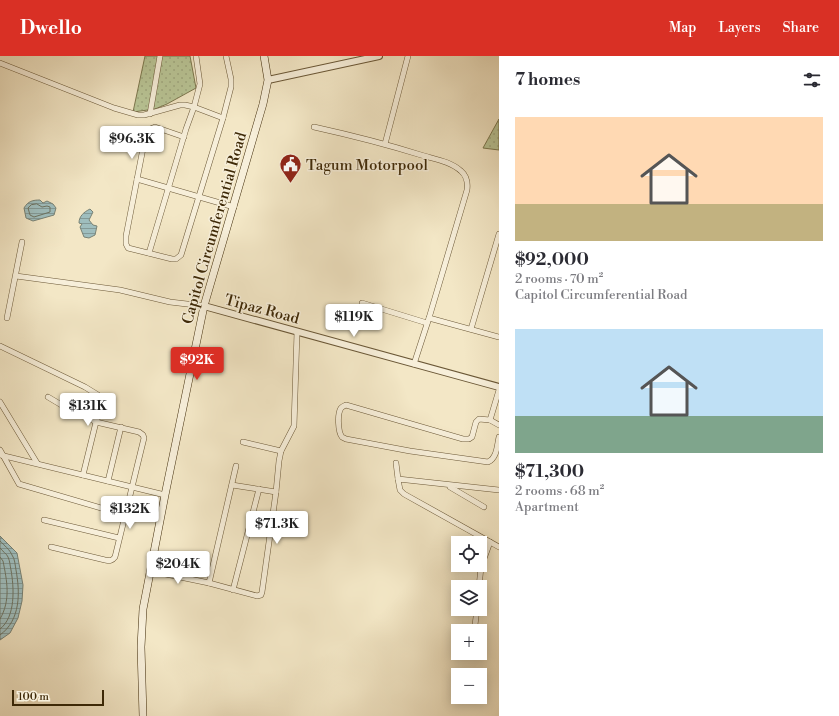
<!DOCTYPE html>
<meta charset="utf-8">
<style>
:root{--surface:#fff;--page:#f2f2f3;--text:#2b2b33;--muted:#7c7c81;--accent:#d93025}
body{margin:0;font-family:"Libre Bodoni",serif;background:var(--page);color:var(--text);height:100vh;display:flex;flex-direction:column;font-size:15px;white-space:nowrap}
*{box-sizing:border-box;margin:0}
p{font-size:13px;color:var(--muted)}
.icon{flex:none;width:22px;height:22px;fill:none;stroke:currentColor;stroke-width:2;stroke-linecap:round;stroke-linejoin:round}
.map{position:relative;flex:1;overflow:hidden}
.panel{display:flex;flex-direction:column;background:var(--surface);width:340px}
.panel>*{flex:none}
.tools{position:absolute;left:451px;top:480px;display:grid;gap:8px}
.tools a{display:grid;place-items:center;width:36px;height:36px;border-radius:0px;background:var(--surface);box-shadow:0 2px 10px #0003;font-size:20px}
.scale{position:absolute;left:12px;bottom:10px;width:92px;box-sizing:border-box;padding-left:4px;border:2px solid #3e2907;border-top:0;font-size:11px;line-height:14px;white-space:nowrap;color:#3e2907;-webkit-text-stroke:3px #f7efda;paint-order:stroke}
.price{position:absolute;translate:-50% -34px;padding:0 9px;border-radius:4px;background:#fff;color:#222;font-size:13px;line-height:26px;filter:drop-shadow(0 1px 2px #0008)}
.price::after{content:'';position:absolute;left:50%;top:24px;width:12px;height:9px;margin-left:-6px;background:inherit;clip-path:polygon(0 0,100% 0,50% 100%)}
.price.on{background:var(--accent);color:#fff}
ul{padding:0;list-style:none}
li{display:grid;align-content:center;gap:8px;height:212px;padding:0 16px}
li span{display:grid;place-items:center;height:124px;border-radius:0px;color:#555}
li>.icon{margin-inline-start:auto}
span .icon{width:72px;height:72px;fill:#fffc;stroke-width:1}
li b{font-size:17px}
h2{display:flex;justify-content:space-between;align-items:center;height:48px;padding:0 16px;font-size:17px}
header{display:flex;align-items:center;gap:24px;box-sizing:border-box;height:56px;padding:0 20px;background:var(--accent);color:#fff}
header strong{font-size:19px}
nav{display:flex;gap:22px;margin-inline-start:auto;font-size:14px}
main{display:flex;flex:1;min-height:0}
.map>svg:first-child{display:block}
.grass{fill:url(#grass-dots);stroke:#7c774e}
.water{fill:url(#water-rules);stroke:#788275}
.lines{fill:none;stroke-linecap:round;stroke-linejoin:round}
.shore{stroke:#6e7462;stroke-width:1}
.minor-casing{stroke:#6b5837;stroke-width:6}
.tertiary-casing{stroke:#6b5837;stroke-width:8}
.secondary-casing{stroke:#3e2907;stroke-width:8}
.minor{stroke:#f7efda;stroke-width:5}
.tertiary{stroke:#f7efda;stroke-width:6}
.secondary{stroke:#f7efda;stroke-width:7}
.labels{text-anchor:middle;stroke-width:3;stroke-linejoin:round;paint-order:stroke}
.poi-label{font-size:15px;fill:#3e2907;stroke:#f7efda;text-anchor:start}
.street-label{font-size:15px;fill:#3e2907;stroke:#f7efda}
</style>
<header>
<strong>Dwello</strong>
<nav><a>Map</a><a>Layers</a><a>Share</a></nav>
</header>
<main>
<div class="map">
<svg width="499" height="660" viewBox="0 0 499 660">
<defs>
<pattern id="grass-dots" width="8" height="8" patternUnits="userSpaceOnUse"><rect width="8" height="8" fill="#b9c596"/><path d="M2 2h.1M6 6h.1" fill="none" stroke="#a0a980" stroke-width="1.8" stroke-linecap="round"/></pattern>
<pattern id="water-rules" width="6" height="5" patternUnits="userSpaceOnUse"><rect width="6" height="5" fill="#9fbebe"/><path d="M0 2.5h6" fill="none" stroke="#839a98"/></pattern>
</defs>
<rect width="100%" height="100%" fill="#f3e7c6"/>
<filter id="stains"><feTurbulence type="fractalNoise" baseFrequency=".005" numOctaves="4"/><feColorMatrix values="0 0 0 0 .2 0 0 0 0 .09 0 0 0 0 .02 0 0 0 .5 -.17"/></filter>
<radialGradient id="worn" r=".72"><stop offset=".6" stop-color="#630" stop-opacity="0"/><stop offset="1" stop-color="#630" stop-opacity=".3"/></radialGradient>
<!-- grass -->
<g class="grass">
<path d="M145,0H190L196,32L167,48L155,53L133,56Z"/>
<path d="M499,63V94L483,92Z"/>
</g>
<!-- water -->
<g class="water">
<path d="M40,144L43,147L47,145L53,148L56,152L54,159L33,165L26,162L24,152C28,145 33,144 40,144Z"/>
<path d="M90,153L93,156L89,164L93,169L97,170L95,179L89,182L84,181L80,171L82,168L79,167C79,160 84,156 90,153Z"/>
<path d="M0,480L17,497L23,529L22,545L18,562L10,577L0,584Z"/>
</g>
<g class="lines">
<!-- shore -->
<g class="shore">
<path d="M37,148L42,151L47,150L50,151V156L34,161L30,159L28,152L31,149Z"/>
<path d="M0,485C4,489 10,494 12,499C15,503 15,509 16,514C20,536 21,564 0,579"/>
<path d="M0,492C2,495 7,498 8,501C10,505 10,510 11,514C14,531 16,561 0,573"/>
<path d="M0,501L3,505C7,525 11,544 0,563"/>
</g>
<defs>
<g id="minor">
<path d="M0,7L114,52L138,59H144L180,49H185L194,51L200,28L196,0"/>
<path d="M150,58L160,0"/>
<path d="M314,71C350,79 386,88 421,99C434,103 450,105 461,115C467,120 468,126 467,134L429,262L414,308"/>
<path d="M184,81L155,71L148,74L146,77L126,180V188L128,192L172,203H176L181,199L223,62L231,31V23L226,0"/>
<path d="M385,88L408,0"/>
<path d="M137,123L234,151"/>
<path d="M149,197L186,73L194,51L223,62"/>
<path d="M16,220L120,234L170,246L204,250"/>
<path d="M362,247L427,267"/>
<path d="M7,262L22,186"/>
<path d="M429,262L499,281"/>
<path d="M471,273L499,178"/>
<path d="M0,290L85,331L98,339L101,342L102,350L96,366L83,419"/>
<path d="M48,341L75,357L86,360L96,366L139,376L143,379L144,382L115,501C112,505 110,505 105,504L51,491"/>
<path d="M0,346L37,407"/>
<path d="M490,364L499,334"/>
<path d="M499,369L490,364L479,363L476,366L472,381L469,383H463L346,349C344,350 343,350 341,352C337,358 338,376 342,381L346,383L410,395L488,406C497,402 497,390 499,381"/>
<path d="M243,386L281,395"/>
<path d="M0,394L19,428L125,459"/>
<path d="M0,399L165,439"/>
<path d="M396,407L398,423"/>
<path d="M108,425L121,371"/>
<path d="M232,429L276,436"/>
<path d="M450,431L484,451"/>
<path d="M499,434L398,423L400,434L404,438L499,491"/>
<path d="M44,464L119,482"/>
<path d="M151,515L209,527L257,540L261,539L262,536L276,436L279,405L281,395L294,370L297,276"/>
<path d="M209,527L236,410"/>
<path d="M479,531L481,511L490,486"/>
<path d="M233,534L259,433"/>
<path d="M475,569L477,553"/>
</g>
<g id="tertiary">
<path d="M268,24L379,0"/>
<path d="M204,250L499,331"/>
</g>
<path id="secondary" d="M143,660L141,591L143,553L165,439L204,250L263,48L268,24L264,0"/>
</defs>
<!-- minor casing -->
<use href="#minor" class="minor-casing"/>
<!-- tertiary casing -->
<use href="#tertiary" class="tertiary-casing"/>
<!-- secondary casing -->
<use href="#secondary" class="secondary-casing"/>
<!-- minor -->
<use href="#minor" class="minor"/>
<!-- tertiary -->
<use href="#tertiary" class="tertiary"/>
<!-- secondary -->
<use href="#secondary" class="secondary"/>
</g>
<!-- icons -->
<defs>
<symbol id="civic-pin" viewBox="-11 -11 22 30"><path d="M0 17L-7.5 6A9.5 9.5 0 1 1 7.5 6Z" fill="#8f2418" stroke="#f7efda"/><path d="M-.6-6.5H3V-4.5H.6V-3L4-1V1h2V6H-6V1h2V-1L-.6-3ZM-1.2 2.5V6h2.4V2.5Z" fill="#fff"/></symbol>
</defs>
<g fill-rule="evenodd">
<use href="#civic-pin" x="278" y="96" width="25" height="34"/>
</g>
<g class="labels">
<!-- poi labels -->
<g class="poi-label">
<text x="306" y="114">Tagum Motorpool</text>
</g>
<!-- street labels -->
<g class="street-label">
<text transform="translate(214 172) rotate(-74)" y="5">Capitol Circumferential Road</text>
<text transform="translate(262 253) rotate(15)" y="5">Tipaz Road</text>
</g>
</g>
<rect width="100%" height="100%" filter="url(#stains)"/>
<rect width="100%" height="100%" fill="url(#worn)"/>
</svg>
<div class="tools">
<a><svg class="icon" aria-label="locate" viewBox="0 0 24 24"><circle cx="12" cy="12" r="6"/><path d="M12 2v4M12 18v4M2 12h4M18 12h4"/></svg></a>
<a><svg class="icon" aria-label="layers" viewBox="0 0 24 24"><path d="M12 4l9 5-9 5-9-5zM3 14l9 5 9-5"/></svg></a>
<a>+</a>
<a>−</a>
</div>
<div class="scale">100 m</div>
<b class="price" style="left:132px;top:104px">$96.3K</b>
<b class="price" style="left:354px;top:282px">$119K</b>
<b class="price on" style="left:197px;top:325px">$92K</b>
<b class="price" style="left:88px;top:371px">$131K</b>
<b class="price" style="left:130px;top:474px">$132K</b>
<b class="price" style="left:277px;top:489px">$71.3K</b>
<b class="price" style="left:178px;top:529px">$204K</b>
</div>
<section class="panel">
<h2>7 homes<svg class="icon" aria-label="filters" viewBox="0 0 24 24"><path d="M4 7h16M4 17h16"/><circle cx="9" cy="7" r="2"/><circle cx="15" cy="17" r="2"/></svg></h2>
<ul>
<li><span style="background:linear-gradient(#ffd9b3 70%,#c2b280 0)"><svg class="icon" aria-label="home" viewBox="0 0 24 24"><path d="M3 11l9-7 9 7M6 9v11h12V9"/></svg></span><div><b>$92,000</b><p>2 rooms · 70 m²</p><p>Capitol Circumferential Road</p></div></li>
<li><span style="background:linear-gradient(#bfe0f5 70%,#7fa58c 0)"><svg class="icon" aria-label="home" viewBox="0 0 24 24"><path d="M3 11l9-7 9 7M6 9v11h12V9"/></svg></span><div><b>$71,300</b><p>2 rooms · 68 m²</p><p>Apartment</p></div></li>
</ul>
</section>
</main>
